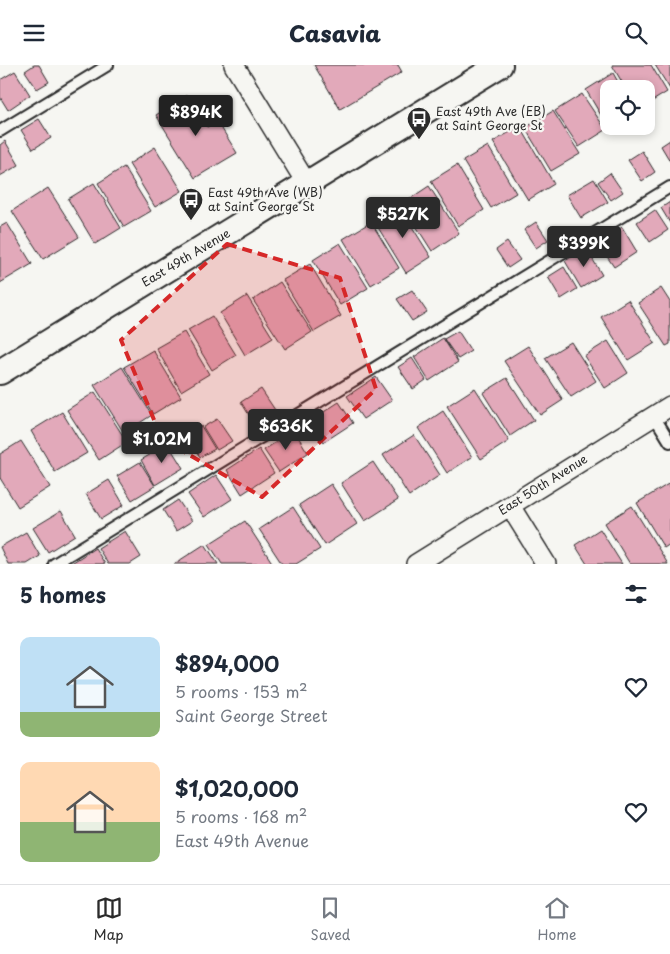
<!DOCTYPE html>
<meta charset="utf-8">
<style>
:root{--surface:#fff;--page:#f2f2f3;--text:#1f2937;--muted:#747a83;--line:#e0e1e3;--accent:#2b2b2b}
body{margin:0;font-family:"Playpen Sans",sans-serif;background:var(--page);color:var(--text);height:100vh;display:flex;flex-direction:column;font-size:19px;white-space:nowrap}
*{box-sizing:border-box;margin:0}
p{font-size:16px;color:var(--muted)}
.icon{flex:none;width:28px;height:28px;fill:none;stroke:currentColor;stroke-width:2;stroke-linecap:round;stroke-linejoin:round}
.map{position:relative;height:499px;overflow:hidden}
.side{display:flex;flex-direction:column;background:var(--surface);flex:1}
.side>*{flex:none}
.fabs{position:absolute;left:600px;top:15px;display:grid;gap:10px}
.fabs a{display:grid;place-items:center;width:55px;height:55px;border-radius:10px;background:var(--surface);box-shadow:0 2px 8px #0003;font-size:25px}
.price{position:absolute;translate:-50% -42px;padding:0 11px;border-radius:5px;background:var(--accent);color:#fff;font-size:16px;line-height:32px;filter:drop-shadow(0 1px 2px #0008)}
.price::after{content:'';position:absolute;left:50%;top:30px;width:15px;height:11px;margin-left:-8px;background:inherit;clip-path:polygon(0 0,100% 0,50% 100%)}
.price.current{background:#222;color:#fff}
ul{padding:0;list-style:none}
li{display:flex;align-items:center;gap:15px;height:125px;padding:0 20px}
li span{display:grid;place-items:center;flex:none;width:140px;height:100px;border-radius:10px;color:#555}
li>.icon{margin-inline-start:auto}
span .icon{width:60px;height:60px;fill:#fffc;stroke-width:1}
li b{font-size:21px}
h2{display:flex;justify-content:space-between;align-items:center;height:60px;padding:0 20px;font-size:21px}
header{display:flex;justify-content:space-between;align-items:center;height:65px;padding:0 20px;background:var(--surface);font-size:22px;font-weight:800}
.menu{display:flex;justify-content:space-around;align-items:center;height:70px;border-top:1px solid var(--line);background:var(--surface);font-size:14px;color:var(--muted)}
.menu a{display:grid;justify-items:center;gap:2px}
.menu .current{color:var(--accent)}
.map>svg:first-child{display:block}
.building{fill:#e2a9ba;stroke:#2b2b2b}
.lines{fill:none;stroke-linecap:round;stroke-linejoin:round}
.service-casing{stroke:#2b2b2b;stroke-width:14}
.minor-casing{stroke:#2b2b2b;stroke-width:22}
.tertiary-casing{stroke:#2b2b2b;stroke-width:28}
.service{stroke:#f6f6f2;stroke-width:10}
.minor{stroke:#f6f6f2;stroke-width:19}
.tertiary{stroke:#f6f6f2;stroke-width:24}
.marked{fill:#d62828;fill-opacity:0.2;stroke:#d62828;stroke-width:4;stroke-dasharray:10 6;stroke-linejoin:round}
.labels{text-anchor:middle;stroke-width:4.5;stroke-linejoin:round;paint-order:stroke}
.poi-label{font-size:12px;fill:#2b2b2b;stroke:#f6f6f2;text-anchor:start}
.street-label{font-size:12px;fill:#2b2b2b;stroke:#f6f6f2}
</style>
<header><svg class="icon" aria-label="menu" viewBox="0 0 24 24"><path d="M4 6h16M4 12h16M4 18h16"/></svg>Casavia<svg class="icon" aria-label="search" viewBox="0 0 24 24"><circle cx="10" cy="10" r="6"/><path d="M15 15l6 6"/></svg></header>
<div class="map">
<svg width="670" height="499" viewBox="0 0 670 499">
<rect width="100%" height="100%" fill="#f6f6f2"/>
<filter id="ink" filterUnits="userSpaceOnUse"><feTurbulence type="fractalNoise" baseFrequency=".02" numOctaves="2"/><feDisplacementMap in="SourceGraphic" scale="10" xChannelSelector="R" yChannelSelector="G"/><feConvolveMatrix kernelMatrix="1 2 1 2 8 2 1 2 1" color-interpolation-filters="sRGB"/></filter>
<g filter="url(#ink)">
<!-- building -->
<g class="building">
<path d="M34,0H39L49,17L37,24L25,6Z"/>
<path d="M314,0H398L402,7L340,44Z"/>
<path d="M612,0H651L667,27L646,40V24H626Z"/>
<path d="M655,0H670V24Z"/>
<path d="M15,6L30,30L8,45L0,32V15Z"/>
<path d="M613,8L622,24H609V61H620L611,67L586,25Z"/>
<path d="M582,29L606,65L579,82L555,46Z"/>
<path d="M188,30L207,62L217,56L237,88L195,113L156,50Z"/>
<path d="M553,46L580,89L551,106L525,63Z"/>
<path d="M39,54L51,73L33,84L21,65Z"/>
<path d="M520,61L554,119L528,135L493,77Z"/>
<path d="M670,75V96L661,81Z"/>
<path d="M5,76L19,100L0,111V80Z"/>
<path d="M488,81L516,128L491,143L463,96Z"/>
<path d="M155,82L182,126L155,142L129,99Z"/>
<path d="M642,86L655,107L642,116L628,95Z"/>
<path d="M457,100L484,145L458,161L431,116Z"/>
<path d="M124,102L151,146L124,162L98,118Z"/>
<path d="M610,108L623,127L611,135L598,117Z"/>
<path d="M594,114L608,137L581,153L567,130Z"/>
<path d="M94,118L121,163L95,179L68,134Z"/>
<path d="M429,121L459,168L432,186L402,139Z"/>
<path d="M48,123L79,172L43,194L12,146Z"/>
<path d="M670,137V158L661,143Z"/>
<path d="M399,141L431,192L406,208L374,156Z"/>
<path d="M655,145L668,165L650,177L637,157Z"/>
<path d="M371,157L399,203L371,220L343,174Z"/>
<path d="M536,157L548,175L536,183L524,165Z"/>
<path d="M7,158L32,199L0,218V162Z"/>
<path d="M622,162L637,187L614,202L598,178Z"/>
<path d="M507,177L520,195L508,203L496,185Z"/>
<path d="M340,178L368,223L340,240L313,195Z"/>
<path d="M586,183L602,210L581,223L565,196Z"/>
<path d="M310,199L341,251L314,267L283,215Z"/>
<path d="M564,202L577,224L561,234L548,212Z"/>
<path d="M280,217L312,267L285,284L253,235Z"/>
<path d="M661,223L670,237V279L666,281L638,238Z"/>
<path d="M412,225L427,247L412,256L397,234Z"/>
<path d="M247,231L273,273L245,290L220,248Z"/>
<path d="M628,235L655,278L628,295L601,252Z"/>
<path d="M212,251L236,290L212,305L188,265Z"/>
<path d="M458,266L471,286L458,294L444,274Z"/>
<path d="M184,267L209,309L181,326L156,283Z"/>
<path d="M443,273L458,297L429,316L414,292Z"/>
<path d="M608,276L628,308L605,323L584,291Z"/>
<path d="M571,277L596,316L571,332L545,293Z"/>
<path d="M528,281L563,335L540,350L504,296Z"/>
<path d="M153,285L181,332L153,349L124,302Z"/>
<path d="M412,293L426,315L413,324L398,302Z"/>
<path d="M122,302L152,350L124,368L94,320Z"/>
<path d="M376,312L392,335L363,354L347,331Z"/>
<path d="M507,313L534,355L510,371L483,328Z"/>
<path d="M475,323L509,376L481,394L447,341Z"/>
<path d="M261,324L275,345L254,358L241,337Z"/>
<path d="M95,327L127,377L99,395L67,345Z"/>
<path d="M339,337L353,358L324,377L310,356Z"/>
<path d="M443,346L472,392L447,408L418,363Z"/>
<path d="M62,347L87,388L55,407L31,366Z"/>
<path d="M217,354L232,376L217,385L203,362Z"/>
<path d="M201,361L215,384L200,392L186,370Z"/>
<path d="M294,365L308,388L279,407L264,385Z"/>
<path d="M414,370L440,410L409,431L383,390Z"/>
<path d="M21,376L50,422L18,442L0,413V389Z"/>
<path d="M168,379L183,403L155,420L141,395Z"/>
<path d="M259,384L274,408L242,429L227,405Z"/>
<path d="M140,397L155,421L132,435L117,411Z"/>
<path d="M373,397L398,435L365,456L341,418Z"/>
<path d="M216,410L232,434L204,452L188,429Z"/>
<path d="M109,415L124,440L101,454L86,429Z"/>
<path d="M670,418V479L664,483L637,438Z"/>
<path d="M331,419L357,459L325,480L299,440Z"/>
<path d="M178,435L192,456L176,466L163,445Z"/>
<path d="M632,441L668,499H630L605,458Z"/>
<path d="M293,442L320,484L296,499H282L259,464Z"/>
<path d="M61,446L75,470L48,487L33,463Z"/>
<path d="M245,456L273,499H222L209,479Z"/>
<path d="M600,464L622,499H587L575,480Z"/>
<path d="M125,466L141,492L130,499H108L98,483Z"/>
<path d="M26,467L40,491L27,499H8L0,482Z"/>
<path d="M205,479L218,499H174Z"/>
<path d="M95,483L105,499H70Z"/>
</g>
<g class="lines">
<defs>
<g id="service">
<path d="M0,66L108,0"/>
<path d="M654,351L670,377"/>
<path d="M54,499L670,122"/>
</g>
<g id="minor">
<path d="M234,0L307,119"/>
<path d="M510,441L546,499"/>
<path d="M416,499L670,341"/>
</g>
<path id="tertiary" d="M0,307L500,0"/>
</defs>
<!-- service casing -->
<use href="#service" class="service-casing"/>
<!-- minor casing -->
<use href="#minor" class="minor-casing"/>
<!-- tertiary casing -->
<use href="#tertiary" class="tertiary-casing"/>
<!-- service -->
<use href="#service" class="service"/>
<!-- minor -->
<use href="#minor" class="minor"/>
<!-- tertiary -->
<use href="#tertiary" class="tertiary"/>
</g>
</g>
<!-- marked area -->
<path class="marked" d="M227,179L340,213L376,324L262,432L162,374L121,275Z"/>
<!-- icons -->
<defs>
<symbol id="bus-pin" viewBox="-11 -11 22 30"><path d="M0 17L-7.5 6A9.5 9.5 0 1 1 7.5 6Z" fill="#2b2b2b" stroke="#f6f6f2"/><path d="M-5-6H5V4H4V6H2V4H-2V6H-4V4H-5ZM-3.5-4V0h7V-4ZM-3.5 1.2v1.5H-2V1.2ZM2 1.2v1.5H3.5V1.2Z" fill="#fff"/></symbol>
</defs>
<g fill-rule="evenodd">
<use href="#bus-pin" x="405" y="40" width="28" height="38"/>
<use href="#bus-pin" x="177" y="121" width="28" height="38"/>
</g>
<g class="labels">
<!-- poi labels -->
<g class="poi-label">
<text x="436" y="51">East 49th Ave (EB)<tspan x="436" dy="14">at Saint George St</tspan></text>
<text x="208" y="132">East 49th Ave (WB)<tspan x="208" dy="14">at Saint George St</tspan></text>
</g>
<!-- street labels -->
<g class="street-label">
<text transform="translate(186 193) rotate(-31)" y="4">East 49th Avenue</text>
<text transform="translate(543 420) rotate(-32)" y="4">East 50th Avenue</text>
</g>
</g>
</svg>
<div class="fabs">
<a><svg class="icon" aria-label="locate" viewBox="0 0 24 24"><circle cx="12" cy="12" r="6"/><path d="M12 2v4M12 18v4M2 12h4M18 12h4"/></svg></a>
</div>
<b class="price current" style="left:196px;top:72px">$894K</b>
<b class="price" style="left:403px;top:174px">$527K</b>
<b class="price" style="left:584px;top:203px">$399K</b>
<b class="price" style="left:286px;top:386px">$636K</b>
<b class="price" style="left:162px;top:399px">$1.02M</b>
</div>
<section class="side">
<h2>5 homes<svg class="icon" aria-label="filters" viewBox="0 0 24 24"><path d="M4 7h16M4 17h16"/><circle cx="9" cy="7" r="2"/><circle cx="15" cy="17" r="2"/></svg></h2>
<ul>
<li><span style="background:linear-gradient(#bfe0f5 75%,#8fb573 0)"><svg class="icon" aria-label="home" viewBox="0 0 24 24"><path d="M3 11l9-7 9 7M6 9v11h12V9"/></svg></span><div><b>$894,000</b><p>5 rooms · 153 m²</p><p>Saint George Street</p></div><svg class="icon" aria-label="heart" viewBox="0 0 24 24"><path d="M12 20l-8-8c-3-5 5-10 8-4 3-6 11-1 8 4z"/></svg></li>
<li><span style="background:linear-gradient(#ffd9b3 60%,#8fb573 0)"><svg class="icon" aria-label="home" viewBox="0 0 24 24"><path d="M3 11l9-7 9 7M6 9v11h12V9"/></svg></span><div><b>$1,020,000</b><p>5 rooms · 168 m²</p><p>East 49th Avenue</p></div><svg class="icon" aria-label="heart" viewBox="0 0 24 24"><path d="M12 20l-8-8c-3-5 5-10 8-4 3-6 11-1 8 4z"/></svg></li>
</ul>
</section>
<nav class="menu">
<a class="current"><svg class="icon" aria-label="map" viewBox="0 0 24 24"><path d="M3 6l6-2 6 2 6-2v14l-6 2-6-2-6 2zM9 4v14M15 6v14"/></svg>Map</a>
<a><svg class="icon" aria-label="saved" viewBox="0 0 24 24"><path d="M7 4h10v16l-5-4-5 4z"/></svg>Saved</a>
<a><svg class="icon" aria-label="home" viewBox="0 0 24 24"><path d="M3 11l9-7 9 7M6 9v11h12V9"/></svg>Home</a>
</nav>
